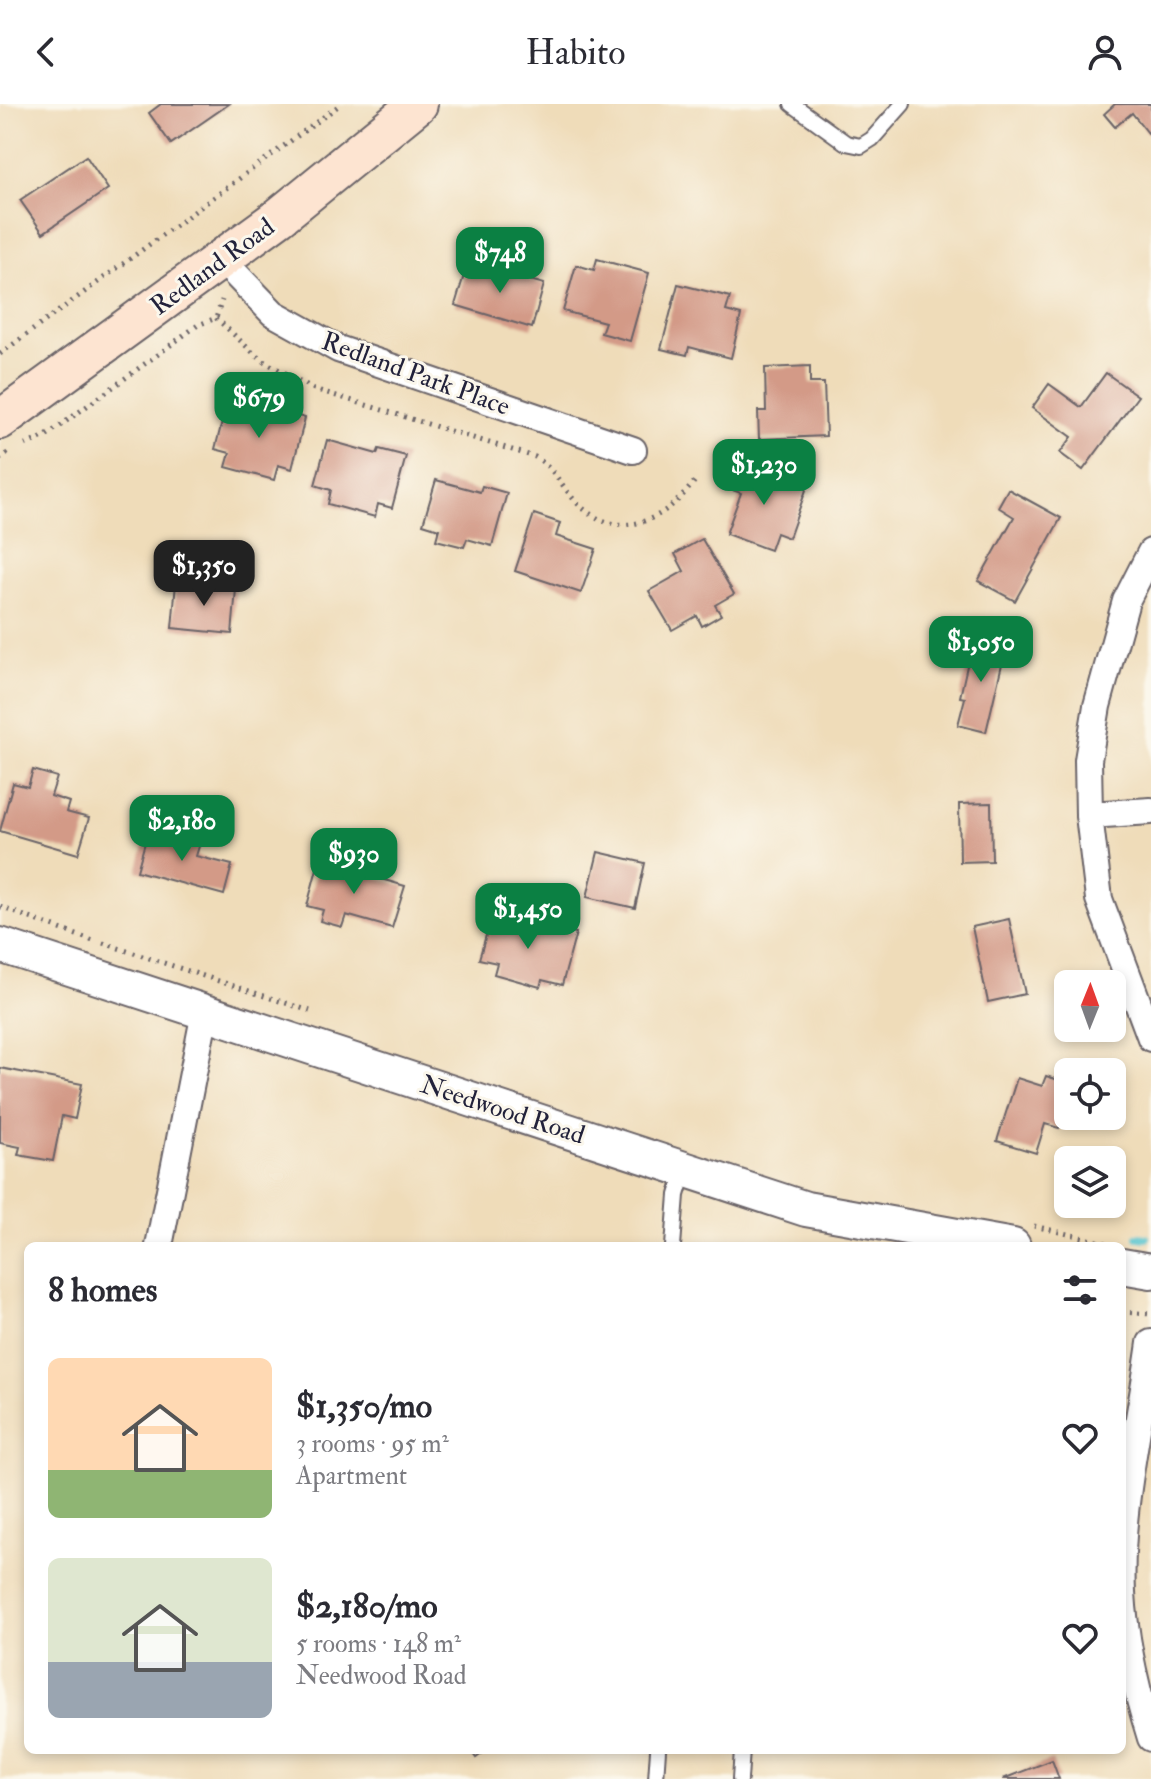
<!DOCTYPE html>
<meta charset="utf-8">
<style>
:root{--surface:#fff;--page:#f2f2f3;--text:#2b2b33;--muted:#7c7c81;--accent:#0b8043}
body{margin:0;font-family:"IM FELL Double Pica",serif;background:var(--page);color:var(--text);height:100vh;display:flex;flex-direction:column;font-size:30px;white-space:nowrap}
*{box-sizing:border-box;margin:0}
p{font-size:26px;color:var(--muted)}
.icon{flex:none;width:44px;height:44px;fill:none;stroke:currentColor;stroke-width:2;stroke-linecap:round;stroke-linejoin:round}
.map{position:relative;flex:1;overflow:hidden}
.side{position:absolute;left:24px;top:1138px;width:1102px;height:512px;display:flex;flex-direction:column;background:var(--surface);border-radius:12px;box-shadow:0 4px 12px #0003}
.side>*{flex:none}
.needle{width:52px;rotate:1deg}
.fabs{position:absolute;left:1054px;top:866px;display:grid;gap:16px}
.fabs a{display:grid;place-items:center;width:72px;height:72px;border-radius:12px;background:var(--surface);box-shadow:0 4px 12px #0003;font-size:40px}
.price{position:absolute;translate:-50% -68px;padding:0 18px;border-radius:16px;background:var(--accent);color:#fff;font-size:26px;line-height:52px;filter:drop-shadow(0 2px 4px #0008)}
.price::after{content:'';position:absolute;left:50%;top:48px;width:24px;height:18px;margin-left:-12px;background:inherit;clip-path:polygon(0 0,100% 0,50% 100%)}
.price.current{background:#222;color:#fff}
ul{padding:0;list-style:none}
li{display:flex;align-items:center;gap:24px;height:200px;padding:0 24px}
li span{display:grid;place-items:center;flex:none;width:224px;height:160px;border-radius:12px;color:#555}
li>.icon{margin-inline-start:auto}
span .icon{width:96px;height:96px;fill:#fffc;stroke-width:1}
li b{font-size:34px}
h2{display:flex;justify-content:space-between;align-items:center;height:96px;padding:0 24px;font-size:34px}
header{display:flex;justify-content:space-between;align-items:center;height:104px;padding:0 24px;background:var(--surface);font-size:36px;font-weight:600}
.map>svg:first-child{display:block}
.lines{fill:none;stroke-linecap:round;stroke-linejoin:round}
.stream{stroke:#58c5cf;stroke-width:8}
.building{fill:#d39a87}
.service-casing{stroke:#6a6367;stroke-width:18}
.minor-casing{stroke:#6a6367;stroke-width:30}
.tertiary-casing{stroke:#6a6367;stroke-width:38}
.secondary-casing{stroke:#6a6367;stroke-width:42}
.path{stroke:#6a6367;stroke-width:5;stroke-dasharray:2 6;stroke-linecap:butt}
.service{stroke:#fff;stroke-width:14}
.minor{stroke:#fff;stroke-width:26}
.tertiary{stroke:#fff;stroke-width:34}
.secondary{stroke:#fde4d1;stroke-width:38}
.labels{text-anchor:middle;stroke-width:6;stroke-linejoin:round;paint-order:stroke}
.street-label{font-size:26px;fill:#22223b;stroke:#fbf7ec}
</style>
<header><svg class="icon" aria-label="back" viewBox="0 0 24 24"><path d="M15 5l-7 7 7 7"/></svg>Habito<svg class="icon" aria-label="person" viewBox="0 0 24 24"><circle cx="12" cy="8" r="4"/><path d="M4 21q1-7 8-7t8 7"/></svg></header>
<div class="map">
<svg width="1151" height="1675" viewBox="0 0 1151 1675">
<rect width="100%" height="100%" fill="#fbf7ec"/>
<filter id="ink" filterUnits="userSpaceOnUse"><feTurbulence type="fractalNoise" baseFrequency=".0125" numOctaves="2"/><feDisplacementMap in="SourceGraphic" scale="16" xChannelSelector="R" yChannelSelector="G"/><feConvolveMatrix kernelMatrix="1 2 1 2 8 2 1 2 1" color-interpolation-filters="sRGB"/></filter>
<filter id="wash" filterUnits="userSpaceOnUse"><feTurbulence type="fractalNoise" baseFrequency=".006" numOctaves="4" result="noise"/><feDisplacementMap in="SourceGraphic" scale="32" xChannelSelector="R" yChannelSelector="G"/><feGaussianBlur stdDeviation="1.8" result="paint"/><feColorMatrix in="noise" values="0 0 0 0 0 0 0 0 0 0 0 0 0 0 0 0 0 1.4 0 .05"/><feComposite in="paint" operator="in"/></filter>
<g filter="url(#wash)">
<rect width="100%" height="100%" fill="#efdcb9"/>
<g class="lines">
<!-- stream -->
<path class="stream" d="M1138,1133L1146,1134"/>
</g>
<g id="blocks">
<!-- building -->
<g class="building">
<path d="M161,0H229L171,40L149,9Z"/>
<path d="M1115,0H1151V26L1148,29L1132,9L1115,23L1104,10Z"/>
<path d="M86,52L108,85L43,129L20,96Z"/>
<path d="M597,155L649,169L630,237L601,229L605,218L563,207L576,161L594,166Z"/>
<path d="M468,158L544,180L532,224L455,201Z"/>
<path d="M678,180L730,193L726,207L741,211L731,254L689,243L687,251L661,245Z"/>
<path d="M810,262V279H824L826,332L759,335L758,307H766L765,264Z"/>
<path d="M1106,269L1138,292L1083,366L1060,349L1072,333L1032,304L1049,280L1081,303Z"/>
<path d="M227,299L276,312L277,306L305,314L292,365L278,361L274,376L226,363L230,349L215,345Z"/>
<path d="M327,336L377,350L379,345L406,352L392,404L378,400L375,413L328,400L331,386L315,381Z"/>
<path d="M742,359L807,383L789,434L776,429L770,446L726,430L741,389L732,386Z"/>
<path d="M436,376L480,388L482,382L507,389L492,442L467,435L464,443L436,436L439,425L423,420Z"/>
<path d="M1008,385L1061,414L1015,497L978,477L1014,413L998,403Z"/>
<path d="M534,410L560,419L556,432L596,445L581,489L515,467Z"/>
<path d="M702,435L734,490L715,501L721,511L702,522L697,512L672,526L649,487L684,467L675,450Z"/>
<path d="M176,479L236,485L232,530L172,524Z"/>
<path d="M973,535L1006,543L986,628L958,621L965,594L960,593Z"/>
<path d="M33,666L57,673L51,692L69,698L66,708L89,714L78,750L0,727L13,679L28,683Z"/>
<path d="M991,699L992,757L960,758L959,700Z"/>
<path d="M149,724L200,739L196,752L232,761L224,791L137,767Z"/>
<path d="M598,748L645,759L635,804L587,793Z"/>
<path d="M319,757L405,782L392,824L346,811L342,823L320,817L323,806L307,802Z"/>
<path d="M492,811L531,822L533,817L576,829L562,881L542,876L540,883L494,870L497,859L479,855Z"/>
<path d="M1009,815L1025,890L988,898L972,823Z"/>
<path d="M0,964L82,980L75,1015L62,1012L53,1057L18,1051L20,1043L0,1039Z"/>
<path d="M1046,972L1068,979V995L1059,1024L1045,1020L1036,1049L997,1037L1017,974L1042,982Z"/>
<path d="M470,1646H487L476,1654Z"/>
<path d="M1052,1656L1059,1675H1003Z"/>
</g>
</g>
</g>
<g filter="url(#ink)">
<use href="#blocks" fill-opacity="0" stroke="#6a6367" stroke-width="2"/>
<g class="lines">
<defs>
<g id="service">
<path d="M792,0L846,39L861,42L872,35L903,0"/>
<path d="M673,1142L677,1091L685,1065"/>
<path d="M656,1675L658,1646"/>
<path d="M740,1675L742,1646"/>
</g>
<g id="minor">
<path d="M221,155L273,209L338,245L633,346"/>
<path d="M1151,448L1126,497L1097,602L1088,656L1089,711L1099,795L1151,934"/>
<path d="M1089,711L1151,707"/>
<path d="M159,1142L205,908"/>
<path d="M1151,1239C1140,1320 1118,1407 1122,1489C1125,1540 1136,1586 1151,1634"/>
</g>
<g id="tertiary">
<path d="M0,841L806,1105L1013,1142"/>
<path d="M1122,1162L1151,1167"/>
</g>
<path id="secondary" d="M0,316L279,113L418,0"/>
</defs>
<!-- service casing -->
<use href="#service" class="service-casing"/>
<!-- minor casing -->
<use href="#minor" class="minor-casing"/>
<!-- tertiary casing -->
<use href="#tertiary" class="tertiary-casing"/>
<!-- secondary casing -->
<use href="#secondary" class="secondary-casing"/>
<!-- path -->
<g class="path">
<path d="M216,214L260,255L314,285L535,353C553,363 563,384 577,399C620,441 668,415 697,374"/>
<path d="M0,250L341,0"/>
<path d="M25,341L46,332L198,221L216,214L222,196"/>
<path d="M0,355L9,348"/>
<path d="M0,803L93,837"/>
<path d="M103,839L310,907"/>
<path d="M1034,1122L1106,1139"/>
<path d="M1122,1208L1151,1210"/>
</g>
<!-- service -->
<use href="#service" class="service"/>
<!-- minor -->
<use href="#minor" class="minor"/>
<!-- tertiary -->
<use href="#tertiary" class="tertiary"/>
<!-- secondary -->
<use href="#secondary" class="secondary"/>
</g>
</g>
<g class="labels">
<!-- street labels -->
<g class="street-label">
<text transform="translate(212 162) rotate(-36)" y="9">Redland Road</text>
<text transform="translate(416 269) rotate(20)" y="9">Redland Park Place</text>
<text transform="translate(503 1005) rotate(18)" y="9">Needwood Road</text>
</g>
</g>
</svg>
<div class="fabs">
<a><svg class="needle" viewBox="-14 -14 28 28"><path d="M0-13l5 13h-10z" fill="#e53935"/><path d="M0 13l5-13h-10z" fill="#7c7c81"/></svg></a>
<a><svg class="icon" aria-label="locate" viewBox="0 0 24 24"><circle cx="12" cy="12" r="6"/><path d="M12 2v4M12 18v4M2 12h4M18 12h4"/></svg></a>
<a><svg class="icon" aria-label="layers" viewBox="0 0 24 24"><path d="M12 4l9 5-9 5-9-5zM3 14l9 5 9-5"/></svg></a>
</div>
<b class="price" style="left:500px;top:191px">$748</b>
<b class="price" style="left:259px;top:336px">$679</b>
<b class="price" style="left:764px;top:403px">$1,230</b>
<b class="price current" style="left:204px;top:504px">$1,350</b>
<b class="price" style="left:981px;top:580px">$1,050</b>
<b class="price" style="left:182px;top:759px">$2,180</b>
<b class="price" style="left:354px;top:792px">$930</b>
<b class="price" style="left:528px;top:847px">$1,450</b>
<section class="side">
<h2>8 homes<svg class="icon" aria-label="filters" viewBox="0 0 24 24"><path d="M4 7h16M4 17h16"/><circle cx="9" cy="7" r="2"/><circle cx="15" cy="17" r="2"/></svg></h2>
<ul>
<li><span style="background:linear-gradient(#ffd9b3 70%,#8fb573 0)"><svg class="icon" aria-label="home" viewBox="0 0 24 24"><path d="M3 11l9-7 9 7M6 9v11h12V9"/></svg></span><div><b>$1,350/mo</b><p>3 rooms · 95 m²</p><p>Apartment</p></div><svg class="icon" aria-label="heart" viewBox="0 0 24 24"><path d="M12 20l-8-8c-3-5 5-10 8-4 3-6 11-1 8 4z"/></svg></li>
<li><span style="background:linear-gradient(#dfe7d0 65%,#9aa5b1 0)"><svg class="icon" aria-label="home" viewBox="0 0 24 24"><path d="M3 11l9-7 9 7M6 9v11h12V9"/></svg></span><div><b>$2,180/mo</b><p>5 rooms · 148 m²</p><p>Needwood Road</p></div><svg class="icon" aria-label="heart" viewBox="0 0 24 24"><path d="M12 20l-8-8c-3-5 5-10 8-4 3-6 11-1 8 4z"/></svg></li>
</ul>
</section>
</div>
